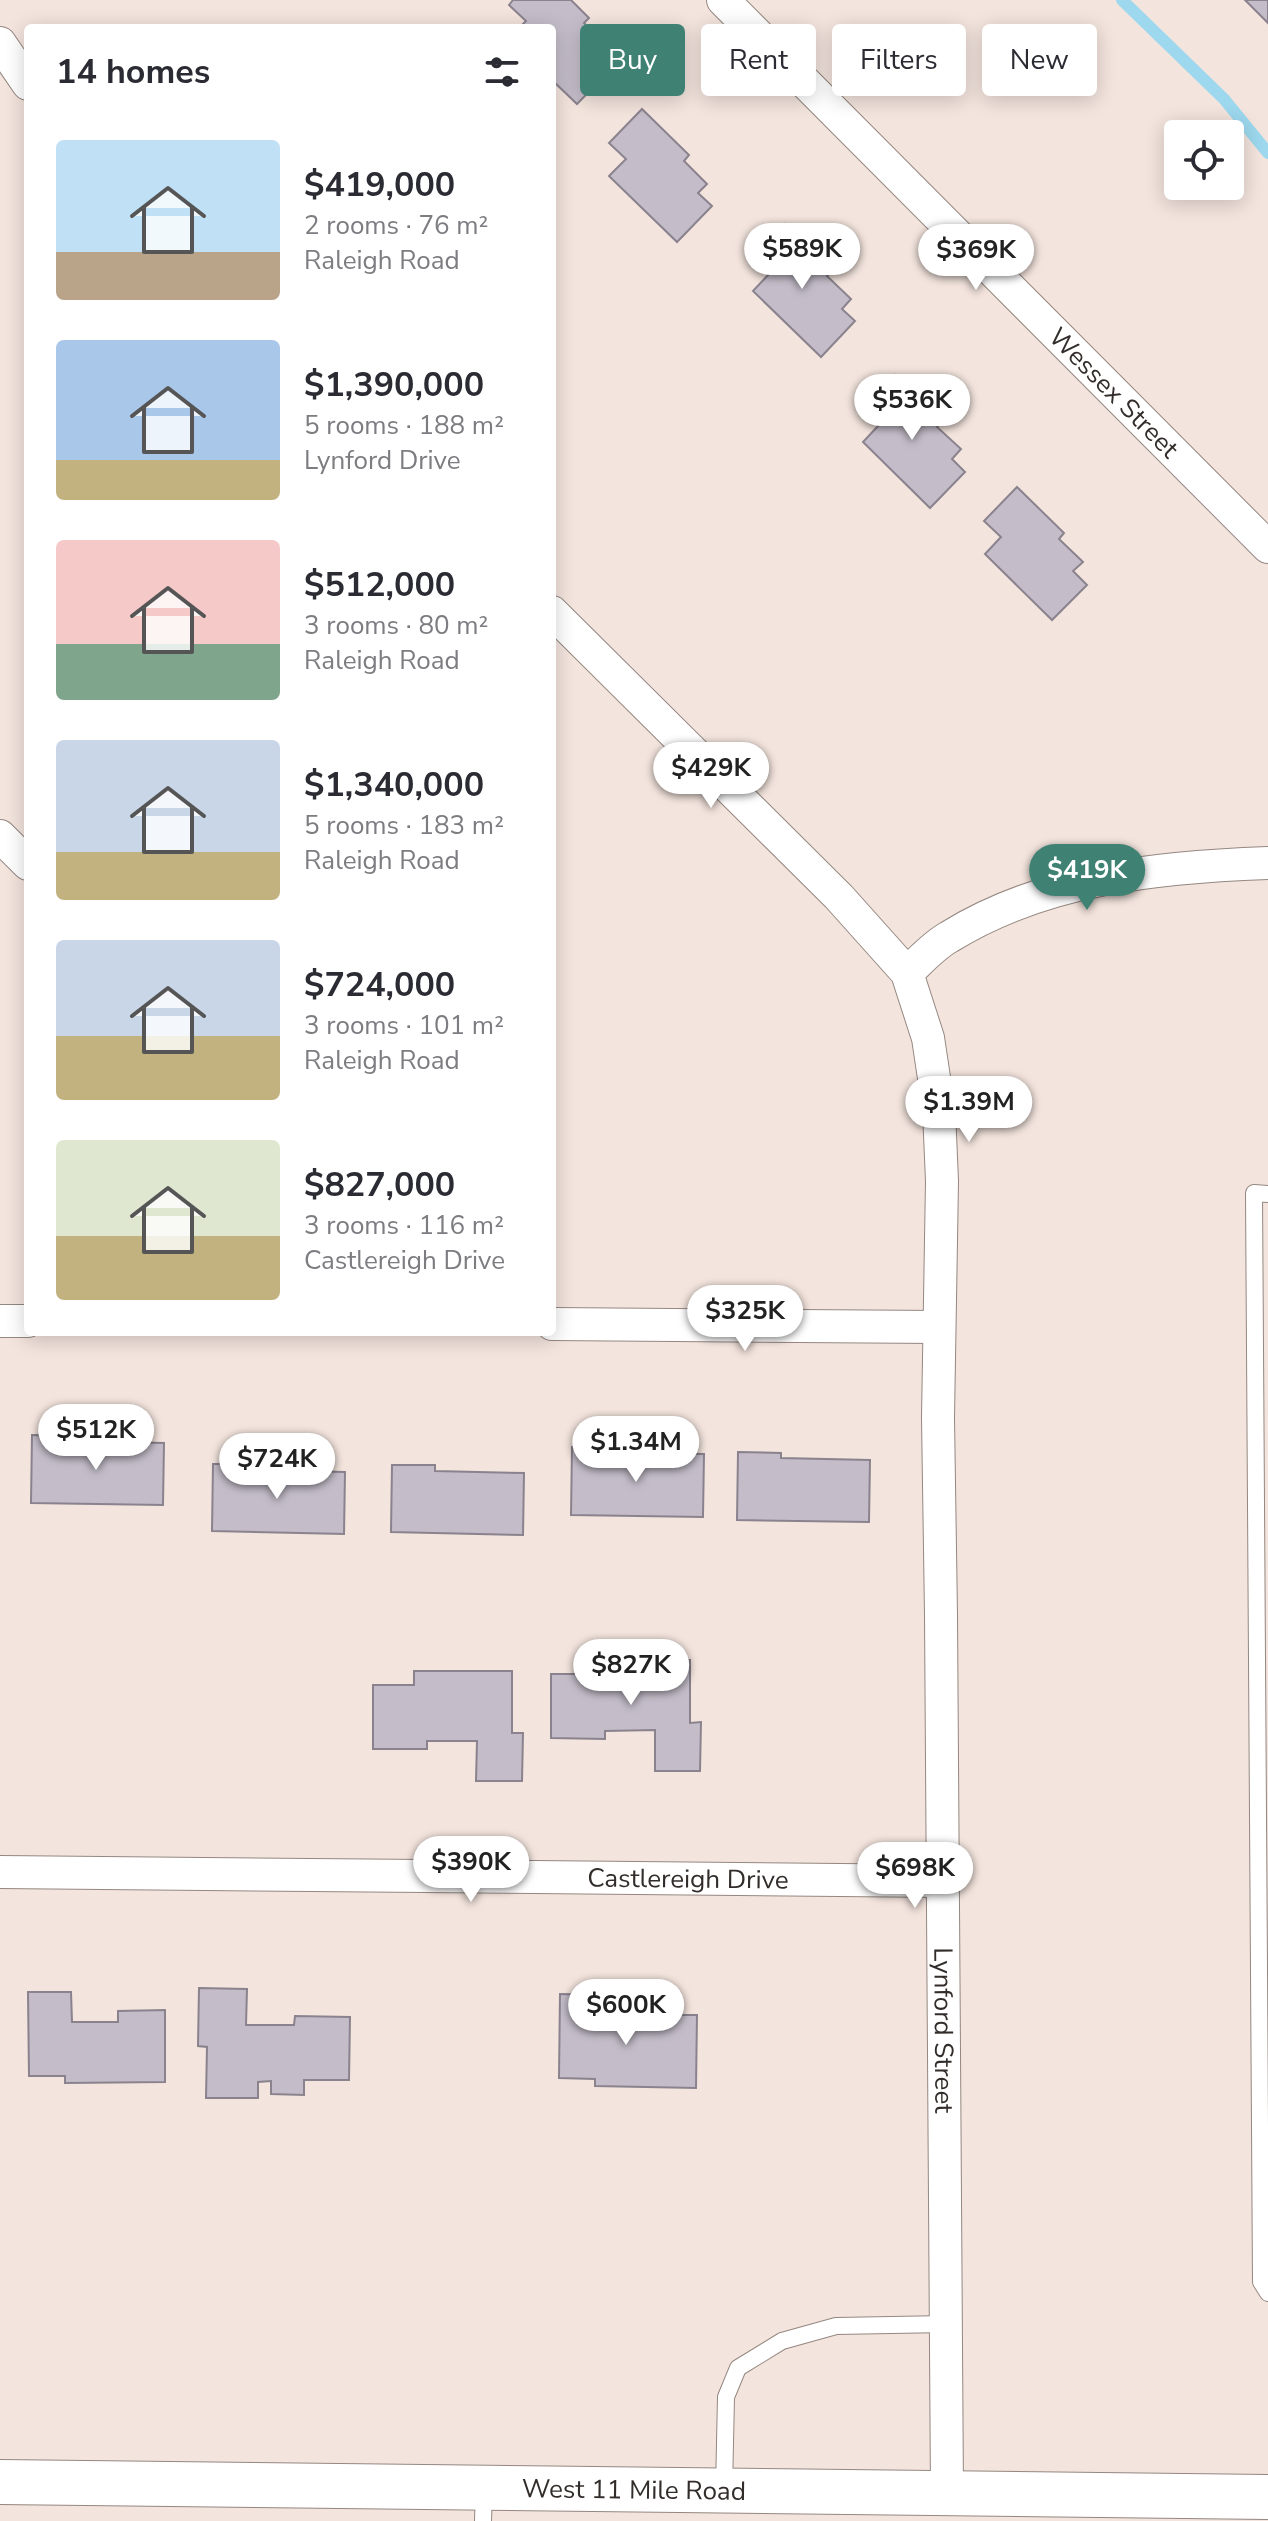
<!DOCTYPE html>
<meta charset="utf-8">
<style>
:root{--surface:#fff;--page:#f2f2f3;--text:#2b2b33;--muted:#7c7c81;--accent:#3f8274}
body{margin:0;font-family:"Nunito Sans",sans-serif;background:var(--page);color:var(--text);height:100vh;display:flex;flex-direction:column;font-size:30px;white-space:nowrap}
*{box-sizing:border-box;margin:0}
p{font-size:26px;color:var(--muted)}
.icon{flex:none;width:44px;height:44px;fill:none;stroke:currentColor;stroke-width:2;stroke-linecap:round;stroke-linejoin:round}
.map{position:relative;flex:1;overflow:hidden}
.drawer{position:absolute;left:24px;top:24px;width:532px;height:1312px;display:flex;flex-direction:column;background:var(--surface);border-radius:8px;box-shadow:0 4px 20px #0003}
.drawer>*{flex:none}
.banner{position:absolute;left:580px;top:24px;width:568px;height:72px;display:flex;gap:16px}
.buttons{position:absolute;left:1164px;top:120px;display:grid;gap:16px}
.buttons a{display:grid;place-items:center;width:80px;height:80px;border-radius:8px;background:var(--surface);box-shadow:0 4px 20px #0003;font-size:40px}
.price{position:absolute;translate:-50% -68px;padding:0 18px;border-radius:28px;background:#fff;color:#222;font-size:26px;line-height:52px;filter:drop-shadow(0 2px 4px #0008)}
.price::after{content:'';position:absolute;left:50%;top:48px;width:24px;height:18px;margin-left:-12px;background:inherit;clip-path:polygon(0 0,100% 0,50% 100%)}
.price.on{background:var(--accent);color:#fff}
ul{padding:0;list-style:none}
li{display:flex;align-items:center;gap:24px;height:200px;padding:0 32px}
li span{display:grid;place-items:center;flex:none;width:224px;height:160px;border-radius:8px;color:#555}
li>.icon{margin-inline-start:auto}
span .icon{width:96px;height:96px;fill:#fffc;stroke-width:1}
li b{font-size:34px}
h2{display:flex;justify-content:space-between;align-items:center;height:96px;padding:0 32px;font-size:34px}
.pill{padding:0 28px;border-radius:8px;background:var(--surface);box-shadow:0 4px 20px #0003;font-size:28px;line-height:72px}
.pill.on{background:var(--accent);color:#fff}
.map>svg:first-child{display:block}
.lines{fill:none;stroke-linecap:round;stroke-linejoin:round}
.stream{stroke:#9dd8ee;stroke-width:12}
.building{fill:#c4bdc9;stroke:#8a838e;stroke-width:2}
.lane-casing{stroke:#958781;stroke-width:18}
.street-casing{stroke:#958781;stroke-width:34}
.secondary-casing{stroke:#958781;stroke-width:46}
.lane{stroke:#fff;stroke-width:16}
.street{stroke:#fff;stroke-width:32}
.secondary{stroke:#fff;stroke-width:44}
.labels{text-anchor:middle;stroke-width:8;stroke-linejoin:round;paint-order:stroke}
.street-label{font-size:26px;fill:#322d2a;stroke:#f3e4dd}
</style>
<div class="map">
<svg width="1268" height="2521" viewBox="0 0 1268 2521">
<rect width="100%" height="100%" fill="#f3e4dd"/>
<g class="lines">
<!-- stream -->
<path class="stream" d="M1122,0L1224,99L1268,153"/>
</g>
<!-- building -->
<g class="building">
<path d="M513,0H571L589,18L584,23L607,46L598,56L612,68L577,104L552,80V28H519L526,21L509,5Z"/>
<path d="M1245,0H1268V23Z"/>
<path d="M642,109L689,155L684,161L707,184L698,193L712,206L677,242L609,176L626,159L609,143Z"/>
<path d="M785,224L833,270L827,276L851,299L842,309L855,321L821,357L753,291L769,274L752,258Z"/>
<path d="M895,375L942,421L937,427L961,449L952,459L965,472L930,508L863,442L879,425L862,408Z"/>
<path d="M1017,487L1064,533L1059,539L1083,562L1073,571L1087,585L1052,620L985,554L1001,537L984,521Z"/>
<path d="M32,1435L75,1436V1441L164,1443L163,1505L31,1503Z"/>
<path d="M572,1447H615V1453L704,1454L703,1517L571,1515Z"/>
<path d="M738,1452L781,1453V1458L870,1460L869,1522L737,1520Z"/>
<path d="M213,1464H256V1470L345,1472L344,1534L212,1531Z"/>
<path d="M392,1465H435V1471L524,1473L523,1535L391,1532Z"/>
<path d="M592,1660H690V1723L701,1722L700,1771H655V1730L605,1731V1739L551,1738V1674H592Z"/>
<path d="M414,1671H512V1733H523L522,1781H476L477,1741H427V1749H373V1685H414Z"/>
<path d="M199,1988L247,1989L246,2025H294L295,2016L350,2017L349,2080H304V2095L271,2094V2081L258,2082V2098H206L207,2047L198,2046Z"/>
<path d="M28,1992H71L72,2022H118V2011L165,2010V2082L65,2083V2076H29Z"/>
<path d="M560,1994L604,1995L603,2025L649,2026V2015H697L696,2088L595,2086V2079L559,2078Z"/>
</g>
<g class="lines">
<defs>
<g id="lane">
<path d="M1268,1194L1254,1193L1261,2282L1268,2293"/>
<path d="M724,2489L726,2397L738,2368L782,2341L836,2326L947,2324"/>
<path d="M483,2521L484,2488"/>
</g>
<g id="street">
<path id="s1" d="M723,0L1268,547"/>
<path d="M0,43L28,84"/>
<path id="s2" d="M552,612L839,897L907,973L928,1038L939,1111L942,1181L938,1418L941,1615L947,2493"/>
<path d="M0,836L28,864"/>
<path d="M907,973C920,961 933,946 949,937C1044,878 1159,867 1268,863"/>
<path d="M0,1321H28"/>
<path d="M552,1324L939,1327"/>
<path id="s3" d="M0,1872L943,1881"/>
</g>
<g id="secondary">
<path id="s4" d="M0,2482L1268,2497"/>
</g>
</defs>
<!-- lane casing -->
<use href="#lane" class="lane-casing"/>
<!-- street casing -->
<use href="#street" class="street-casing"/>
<!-- secondary casing -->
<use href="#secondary" class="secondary-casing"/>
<!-- lane -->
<use href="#lane" class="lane"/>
<!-- street -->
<use href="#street" class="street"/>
<!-- secondary -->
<use href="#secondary" class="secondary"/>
</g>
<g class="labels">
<!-- street labels -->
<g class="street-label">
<text dy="9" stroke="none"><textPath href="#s1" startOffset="554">Wessex Street</textPath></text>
<text dy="9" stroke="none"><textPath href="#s3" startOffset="688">Castlereigh Drive</textPath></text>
<text dy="9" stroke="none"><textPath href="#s2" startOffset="1568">Lynford Street</textPath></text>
<text dy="9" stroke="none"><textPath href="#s4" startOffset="634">West 11 Mile Road</textPath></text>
</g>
</g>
</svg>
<div class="buttons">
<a><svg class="icon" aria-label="locate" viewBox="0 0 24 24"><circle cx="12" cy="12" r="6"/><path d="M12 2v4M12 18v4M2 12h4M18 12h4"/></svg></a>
</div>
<b class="price" style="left:802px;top:291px">$589K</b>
<b class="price" style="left:976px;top:292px">$369K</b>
<b class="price" style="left:912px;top:442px">$536K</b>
<b class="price" style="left:711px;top:810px">$429K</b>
<b class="price on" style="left:1087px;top:912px">$419K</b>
<b class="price" style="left:969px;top:1144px">$1.39M</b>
<b class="price" style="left:745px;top:1353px">$325K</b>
<b class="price" style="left:96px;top:1472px">$512K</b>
<b class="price" style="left:636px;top:1484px">$1.34M</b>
<b class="price" style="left:277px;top:1501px">$724K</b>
<b class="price" style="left:631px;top:1707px">$827K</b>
<b class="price" style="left:471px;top:1904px">$390K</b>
<b class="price" style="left:915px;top:1910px">$698K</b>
<b class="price" style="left:626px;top:2047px">$600K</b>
<div class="banner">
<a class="pill on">Buy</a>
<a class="pill">Rent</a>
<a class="pill">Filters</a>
<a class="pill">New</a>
</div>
<section class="drawer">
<h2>14 homes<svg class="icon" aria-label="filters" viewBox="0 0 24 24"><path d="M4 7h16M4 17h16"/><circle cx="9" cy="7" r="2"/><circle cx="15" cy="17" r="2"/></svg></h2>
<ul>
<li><span style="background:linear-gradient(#bfe0f5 70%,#b9a48a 0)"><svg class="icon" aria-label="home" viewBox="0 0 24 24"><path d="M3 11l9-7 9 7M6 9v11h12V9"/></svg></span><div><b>$419,000</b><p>2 rooms · 76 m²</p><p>Raleigh Road</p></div></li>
<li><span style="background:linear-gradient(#a9c7e8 75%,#c2b280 0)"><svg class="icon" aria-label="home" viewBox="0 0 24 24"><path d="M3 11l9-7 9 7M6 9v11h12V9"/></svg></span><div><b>$1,390,000</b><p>5 rooms · 188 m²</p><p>Lynford Drive</p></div></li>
<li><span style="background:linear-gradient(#f6c9c9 65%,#7fa58c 0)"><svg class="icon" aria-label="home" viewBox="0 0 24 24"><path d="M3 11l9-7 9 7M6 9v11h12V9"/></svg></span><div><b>$512,000</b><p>3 rooms · 80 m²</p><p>Raleigh Road</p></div></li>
<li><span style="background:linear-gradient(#c9d6e8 70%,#c2b280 0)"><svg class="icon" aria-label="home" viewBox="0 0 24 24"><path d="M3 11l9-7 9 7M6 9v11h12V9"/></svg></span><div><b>$1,340,000</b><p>5 rooms · 183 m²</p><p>Raleigh Road</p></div></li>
<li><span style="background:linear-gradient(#c9d6e8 60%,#c2b280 0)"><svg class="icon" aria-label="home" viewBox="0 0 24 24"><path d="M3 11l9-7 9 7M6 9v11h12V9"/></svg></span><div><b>$724,000</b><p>3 rooms · 101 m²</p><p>Raleigh Road</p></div></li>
<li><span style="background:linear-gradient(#dfe7d0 60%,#c2b280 0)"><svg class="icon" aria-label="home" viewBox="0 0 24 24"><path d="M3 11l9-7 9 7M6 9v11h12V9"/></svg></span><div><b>$827,000</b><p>3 rooms · 116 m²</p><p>Castlereigh Drive</p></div></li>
</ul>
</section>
</div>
